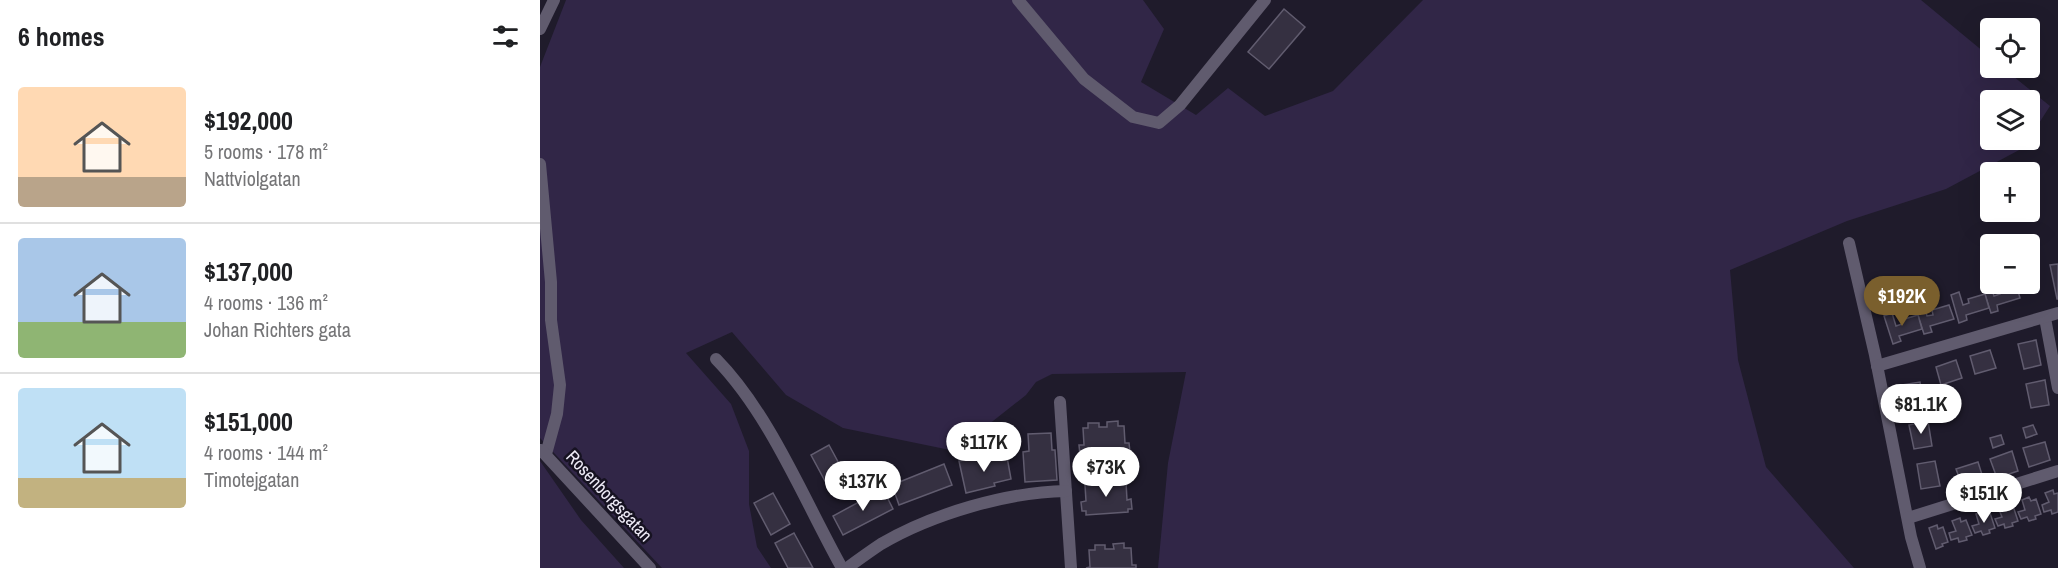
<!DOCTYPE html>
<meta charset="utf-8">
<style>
:root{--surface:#fff;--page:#f6f6f6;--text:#202124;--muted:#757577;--line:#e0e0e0;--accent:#7a5f2d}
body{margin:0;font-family:"Archivo Narrow",sans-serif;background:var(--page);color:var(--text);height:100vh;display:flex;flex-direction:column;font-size:22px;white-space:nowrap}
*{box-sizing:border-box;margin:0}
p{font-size:20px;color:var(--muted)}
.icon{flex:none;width:33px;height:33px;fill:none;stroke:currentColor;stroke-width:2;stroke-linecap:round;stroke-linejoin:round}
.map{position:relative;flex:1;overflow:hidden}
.sheet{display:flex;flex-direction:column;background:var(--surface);width:540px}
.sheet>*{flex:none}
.tools{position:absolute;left:1440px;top:18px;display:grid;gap:12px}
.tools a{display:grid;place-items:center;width:60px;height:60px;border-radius:6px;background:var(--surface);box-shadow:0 6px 24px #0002;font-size:30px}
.price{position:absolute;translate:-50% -51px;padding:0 14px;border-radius:21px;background:#fff;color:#222;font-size:20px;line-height:39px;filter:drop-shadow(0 2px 3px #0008)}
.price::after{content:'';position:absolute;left:50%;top:36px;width:18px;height:14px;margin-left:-9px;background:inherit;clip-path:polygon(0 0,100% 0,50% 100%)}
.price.on{background:var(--accent);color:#fff}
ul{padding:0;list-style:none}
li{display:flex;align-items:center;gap:18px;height:150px;padding:0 18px}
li+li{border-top:2px solid var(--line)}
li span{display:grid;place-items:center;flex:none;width:168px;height:120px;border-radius:6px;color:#555}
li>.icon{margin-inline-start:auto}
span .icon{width:72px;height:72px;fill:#fffc;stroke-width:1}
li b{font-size:26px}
h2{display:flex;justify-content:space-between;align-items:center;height:72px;padding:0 18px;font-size:26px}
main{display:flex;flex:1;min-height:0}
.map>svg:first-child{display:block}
.green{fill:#312647}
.building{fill:#353041;stroke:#615c6f;stroke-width:1.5}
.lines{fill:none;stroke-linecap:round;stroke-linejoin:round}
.minor{stroke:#605b6e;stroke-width:12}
.labels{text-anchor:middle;stroke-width:5;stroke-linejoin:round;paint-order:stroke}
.street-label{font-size:18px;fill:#edeaf6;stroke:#161221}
</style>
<main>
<section class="sheet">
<h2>6 homes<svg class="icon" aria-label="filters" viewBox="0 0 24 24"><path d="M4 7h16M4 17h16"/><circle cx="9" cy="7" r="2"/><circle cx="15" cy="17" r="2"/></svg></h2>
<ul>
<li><span style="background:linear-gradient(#ffd9b3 75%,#b9a48a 0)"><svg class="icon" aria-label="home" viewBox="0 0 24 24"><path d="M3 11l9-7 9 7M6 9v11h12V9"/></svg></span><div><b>$192,000</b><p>5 rooms · 178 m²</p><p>Nattviolgatan</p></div></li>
<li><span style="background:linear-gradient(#a9c7e8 70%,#8fb573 0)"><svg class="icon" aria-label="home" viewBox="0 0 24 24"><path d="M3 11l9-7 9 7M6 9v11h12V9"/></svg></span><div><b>$137,000</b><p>4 rooms · 136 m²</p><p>Johan Richters gata</p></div></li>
<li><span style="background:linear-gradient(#bfe0f5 75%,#c2b280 0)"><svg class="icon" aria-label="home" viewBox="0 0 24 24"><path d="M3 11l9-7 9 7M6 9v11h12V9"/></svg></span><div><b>$151,000</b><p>4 rooms · 144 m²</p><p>Timotejgatan</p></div></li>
</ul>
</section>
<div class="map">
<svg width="1518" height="568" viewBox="0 0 1518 568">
<rect width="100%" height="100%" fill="#1f1b2b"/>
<!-- green -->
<g class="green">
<path d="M26,0H603L624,29L601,82L656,115L688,88L725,116L793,91L883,0H1381L1450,57V68H1463L1510,106L1490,137V100H1450V140H1488L1481,149L1406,189L1307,221L1190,270L1198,360L1226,467L1314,568H618L628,463L646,372L512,374L496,382L486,395L415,451L303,428L246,395L192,332L146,353L191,404L209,451V504L217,547L231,568H122L0,438V67Z"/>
<path d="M0,461L41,520L84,568H0Z"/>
</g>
<!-- building -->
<g class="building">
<path d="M744,9L765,27L729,69L708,52Z"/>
<path d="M1518,264V299H1517L1510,265Z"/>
<path d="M1450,283L1454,296L1460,294L1459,289L1476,284L1480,298L1457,305L1458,311L1451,313L1442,285Z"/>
<path d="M1419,292L1423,305L1429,303L1428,299L1445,294L1449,308L1426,315L1427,320L1419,323L1411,295Z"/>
<path d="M1383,304L1387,316L1393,315L1392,310L1409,305L1414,319L1390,326L1392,332L1384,334L1375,306Z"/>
<path d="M1352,313L1356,326L1362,324L1361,320L1378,315L1382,329L1359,336L1361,341L1353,344L1344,316Z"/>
<path d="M1496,340L1501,365L1484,369L1478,344Z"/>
<path d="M1450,350L1456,368L1435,374L1430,356Z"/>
<path d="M1416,360L1422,378L1401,385L1396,367Z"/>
<path d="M1505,380L1509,405L1491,408L1486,384Z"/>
<path d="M1380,382L1384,406L1366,410L1361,385Z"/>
<path d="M578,421V426H584L585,443H589L590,452L586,453V456L544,458V454L540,455L539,445H544L543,428H548V423H559V427H567V422Z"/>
<path d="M1388,421L1392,446L1374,449L1369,425Z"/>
<path d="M1493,425L1497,434L1486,438L1483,428Z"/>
<path d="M511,433L512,450H515L517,480L485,482L483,452L489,451L488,434Z"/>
<path d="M1461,435L1464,444L1453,448L1450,438Z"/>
<path d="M1505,442L1510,460L1489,467L1483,448Z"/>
<path d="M289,445L310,484L292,494L271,455Z"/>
<path d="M1472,451L1478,471L1457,478L1450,459Z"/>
<path d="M448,455L449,461L467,457L471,479L454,483L455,486L426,493L419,461Z"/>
<path d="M1395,461L1400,486L1381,489L1377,464Z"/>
<path d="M1438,462L1444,481L1423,488L1416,469Z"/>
<path d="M404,464L412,485L359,505L352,485Z"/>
<path d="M579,478L580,483L586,482L587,500L591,499L592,509H588V512L546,515V511H542L541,502L546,501L545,485L550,484V480L560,479L561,484L569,483V479Z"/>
<path d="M343,489L353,509L303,535L293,516Z"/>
<path d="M1513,490L1514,494L1518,493V512L1512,514L1511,510L1504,512L1502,505L1509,502L1505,493Z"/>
<path d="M233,493L250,524L231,535L214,503Z"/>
<path d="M1489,497L1491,501L1496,499L1501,514L1495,516L1496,519L1489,521L1487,517L1481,519L1478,512L1485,510L1482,500Z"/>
<path d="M1466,504L1468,508L1473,506L1478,521L1472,523L1473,526L1465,528L1464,524L1458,526L1455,519L1462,517L1458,507Z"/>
<path d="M1443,511L1445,515L1450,513L1455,528L1449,530L1450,533L1443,535L1441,531L1435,533L1432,526L1439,524L1436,514Z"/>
<path d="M1420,518L1421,522L1426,520L1432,535L1426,537L1427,540L1419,542L1418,538L1411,540L1409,533L1416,531L1412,521Z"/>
<path d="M1397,525L1398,529L1403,527L1408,542L1402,544L1403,546L1396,549L1389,528Z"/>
<path d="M254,533L273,568H248L235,543Z"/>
<path d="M584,543V548H591L592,565H596V568H546L550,567L549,550H555V545H565V549H574L573,544Z"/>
</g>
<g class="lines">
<!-- minor -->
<g class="minor">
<path d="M478,0L544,79L593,117L619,123L640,105L725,0"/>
<path d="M0,29L14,0"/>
<path d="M0,164L11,282V320L20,385L17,414L6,454"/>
<path d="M1309,243L1335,355L1371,537L1380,568"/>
<path d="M1505,318L1518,388"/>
<path d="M176,359C230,414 264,500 302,568"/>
<path d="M1337,366L1518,313"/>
<path d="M520,402L531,568"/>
<path d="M1,450L110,568"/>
<path d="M1368,518L1518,471"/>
<path d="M307,568C318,560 329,552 341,544C392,514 467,492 526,491"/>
</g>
</g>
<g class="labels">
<!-- street labels -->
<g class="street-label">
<text transform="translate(69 496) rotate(47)" y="6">Rosenborgsgatan</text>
</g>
</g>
</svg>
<div class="tools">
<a><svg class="icon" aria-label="locate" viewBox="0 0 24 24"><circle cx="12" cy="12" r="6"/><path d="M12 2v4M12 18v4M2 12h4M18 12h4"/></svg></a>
<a><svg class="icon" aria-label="layers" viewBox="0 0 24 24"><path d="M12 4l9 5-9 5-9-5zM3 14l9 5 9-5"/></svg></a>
<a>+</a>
<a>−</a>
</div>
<b class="price on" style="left:1362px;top:327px">$192K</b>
<b class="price" style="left:1381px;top:435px">$81.1K</b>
<b class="price" style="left:444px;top:473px">$117K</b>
<b class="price" style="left:566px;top:498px">$73K</b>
<b class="price" style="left:323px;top:512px">$137K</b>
<b class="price" style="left:1444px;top:524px">$151K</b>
</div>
</main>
